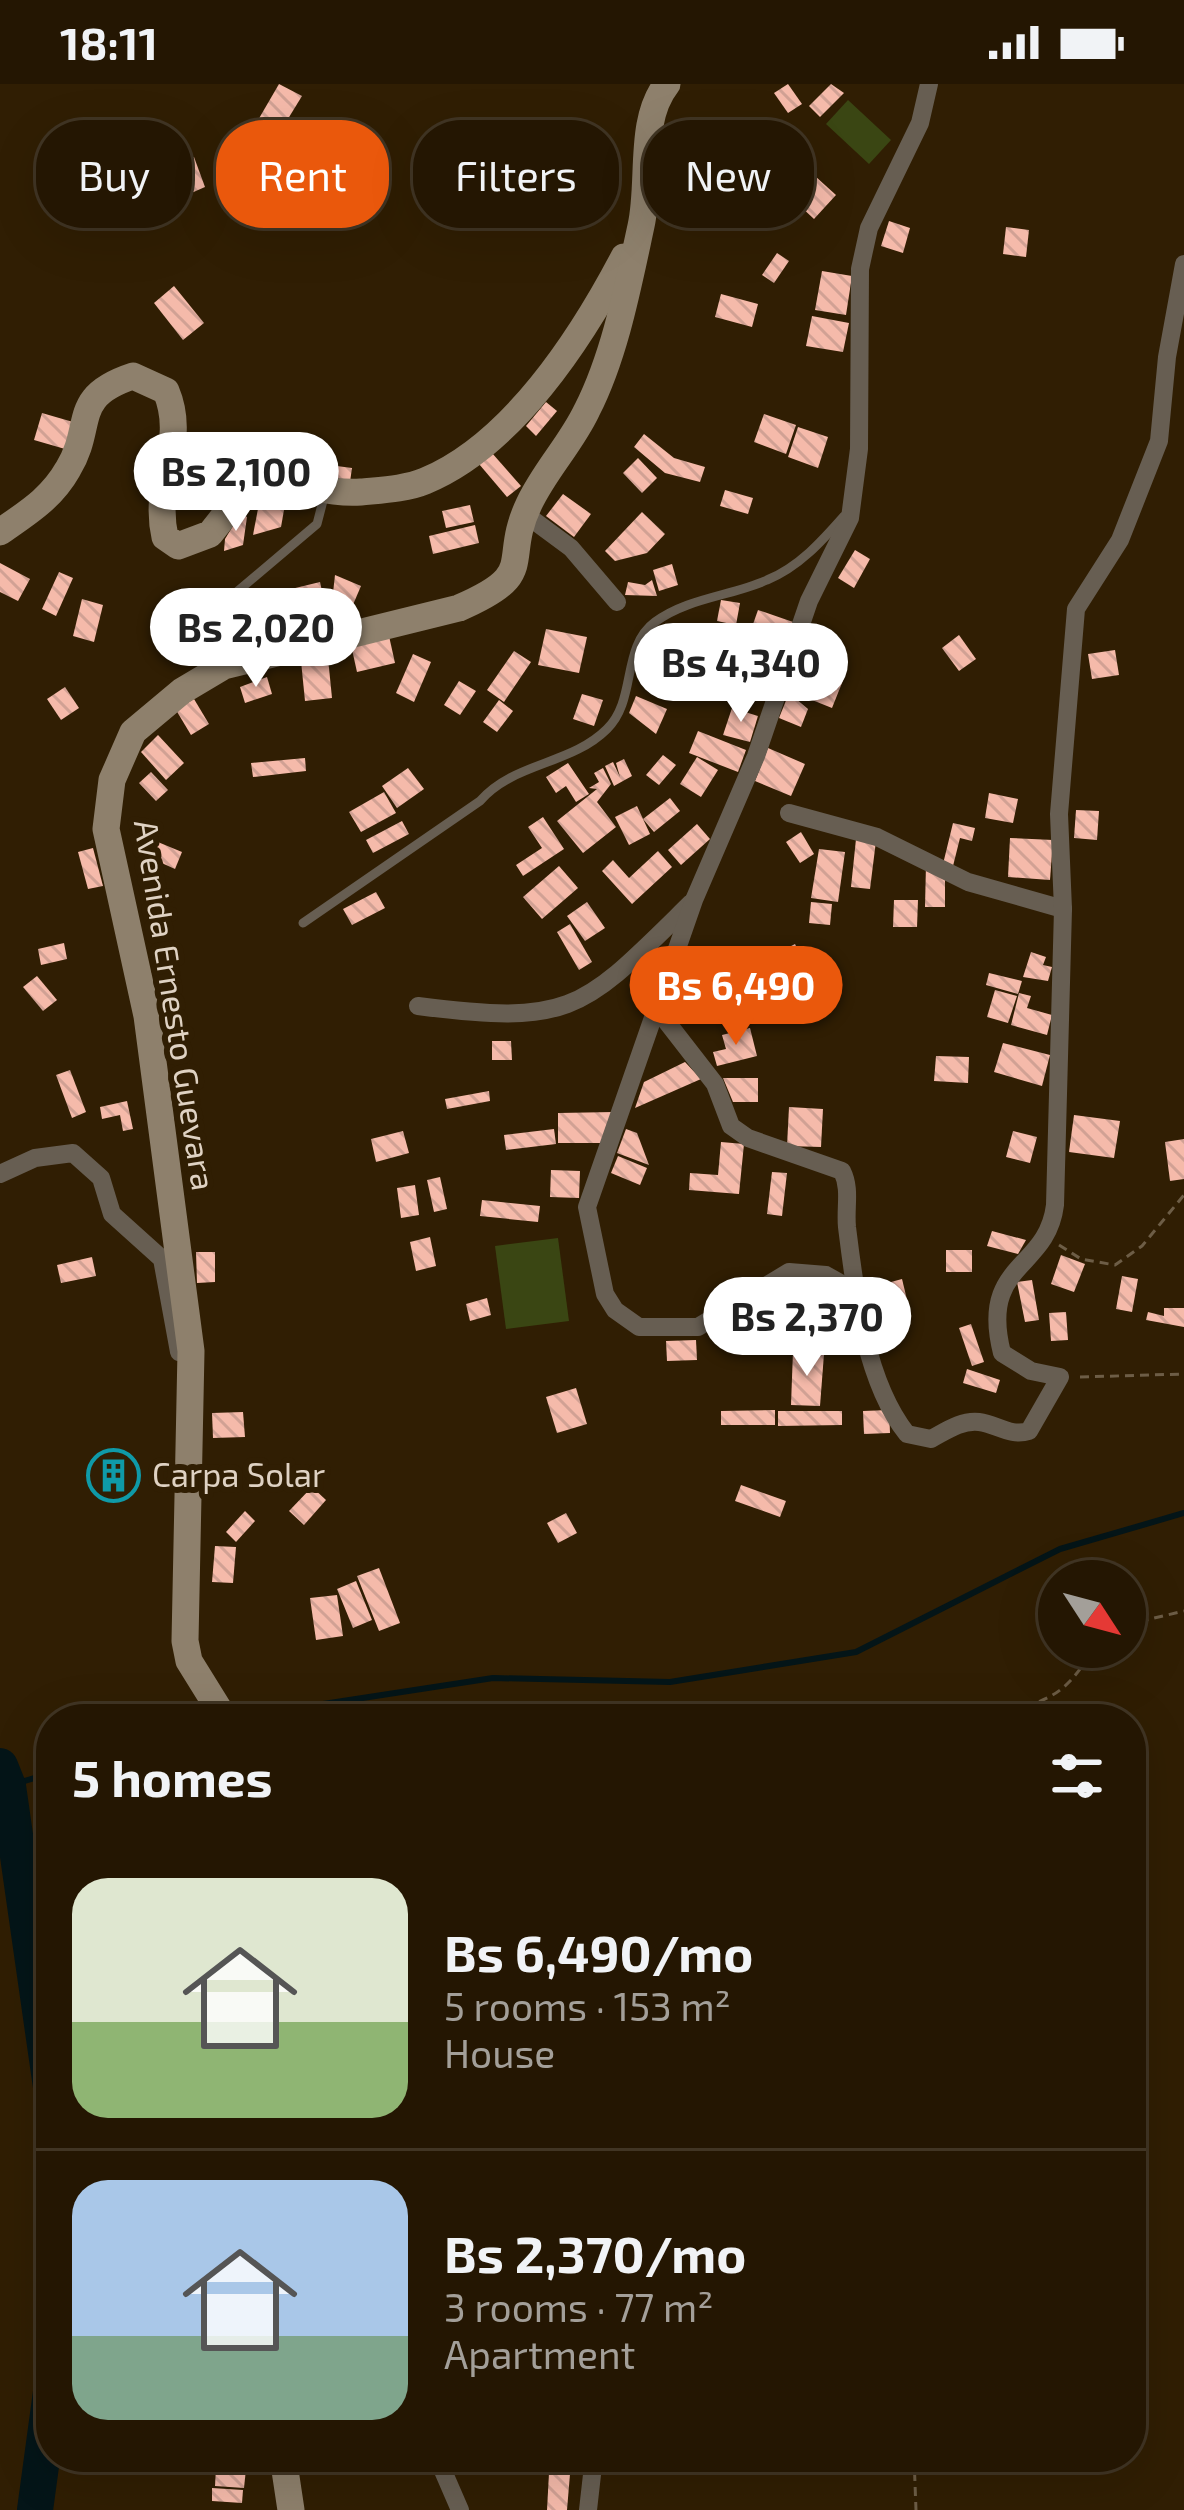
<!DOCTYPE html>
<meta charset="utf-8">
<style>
:root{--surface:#241602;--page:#2c1f0c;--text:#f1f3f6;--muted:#a39f99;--line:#413524;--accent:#ea580c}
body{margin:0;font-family:"Exo 2",sans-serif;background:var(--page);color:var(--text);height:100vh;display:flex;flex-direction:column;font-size:45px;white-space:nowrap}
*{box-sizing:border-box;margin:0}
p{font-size:39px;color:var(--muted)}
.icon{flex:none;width:66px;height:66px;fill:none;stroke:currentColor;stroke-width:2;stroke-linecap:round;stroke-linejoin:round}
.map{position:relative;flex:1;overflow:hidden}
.drawer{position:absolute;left:36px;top:1620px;width:1110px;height:768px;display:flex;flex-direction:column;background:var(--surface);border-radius:48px;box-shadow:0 12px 48px #0002,0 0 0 3px var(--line)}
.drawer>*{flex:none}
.hud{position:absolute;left:36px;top:36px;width:1113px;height:108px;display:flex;gap:24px}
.needle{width:78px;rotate:126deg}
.buttons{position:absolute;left:1038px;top:1476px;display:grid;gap:24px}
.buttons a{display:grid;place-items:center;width:108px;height:108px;border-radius:50%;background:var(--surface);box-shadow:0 12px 48px #0002,0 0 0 3px var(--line);font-size:60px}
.price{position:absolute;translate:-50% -102px;padding:0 27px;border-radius:42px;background:#fff;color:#222;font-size:39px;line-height:78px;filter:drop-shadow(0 3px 6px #0008)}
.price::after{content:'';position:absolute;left:50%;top:72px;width:36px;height:27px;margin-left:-18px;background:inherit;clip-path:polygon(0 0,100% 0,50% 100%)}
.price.active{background:var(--accent);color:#fff}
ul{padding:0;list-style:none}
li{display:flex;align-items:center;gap:36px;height:300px;padding:0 36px}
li+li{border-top:3px solid var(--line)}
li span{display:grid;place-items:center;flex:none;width:336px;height:240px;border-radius:36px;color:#555}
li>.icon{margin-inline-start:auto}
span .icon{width:144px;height:144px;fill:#fffc;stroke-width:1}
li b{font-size:51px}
h2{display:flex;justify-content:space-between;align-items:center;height:144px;padding:0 36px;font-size:51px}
.tag{padding:0 42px;border-radius:48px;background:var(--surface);box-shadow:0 12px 48px #0002,0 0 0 3px var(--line);font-size:42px;line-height:108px}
.tag.active{background:var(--accent);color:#fff}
.status{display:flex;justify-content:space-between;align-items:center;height:84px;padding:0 60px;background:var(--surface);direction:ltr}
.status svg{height:33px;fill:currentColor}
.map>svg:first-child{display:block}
.pitch{fill:#3a4613}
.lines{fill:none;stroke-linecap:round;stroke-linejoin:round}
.stream{stroke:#041518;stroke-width:6}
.river{stroke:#041518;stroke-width:36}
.building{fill:url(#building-back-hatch)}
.path{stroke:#6d5d46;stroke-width:3;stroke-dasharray:9 6;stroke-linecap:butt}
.lane{stroke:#675e52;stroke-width:9}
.street{stroke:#675e52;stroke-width:18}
.secondary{stroke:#8e806c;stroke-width:27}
.labels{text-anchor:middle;stroke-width:12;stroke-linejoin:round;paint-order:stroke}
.street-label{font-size:33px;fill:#dfd2c3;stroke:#301e03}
.poi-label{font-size:33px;fill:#dfd2c3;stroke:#301e03;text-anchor:start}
</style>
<div class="status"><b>18:11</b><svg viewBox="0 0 49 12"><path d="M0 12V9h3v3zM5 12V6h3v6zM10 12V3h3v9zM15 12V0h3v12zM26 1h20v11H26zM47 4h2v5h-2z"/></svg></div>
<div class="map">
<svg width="1184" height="2426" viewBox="0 0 1184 2426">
<defs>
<pattern id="building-back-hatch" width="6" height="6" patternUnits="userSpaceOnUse" patternTransform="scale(3)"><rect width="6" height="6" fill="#f5baaa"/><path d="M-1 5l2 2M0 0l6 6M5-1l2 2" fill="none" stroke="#d1a194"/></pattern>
</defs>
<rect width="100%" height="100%" fill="#301e03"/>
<!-- pitch -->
<g class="pitch">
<path d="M848,16L891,56L869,80L826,40Z"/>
<path d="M558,1154L569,1237L506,1245L495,1162Z"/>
</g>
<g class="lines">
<!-- stream -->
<g class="stream">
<path d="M271,1628L493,1594L670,1598L856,1568L1060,1465L1184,1429"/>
<path d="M8,1702L51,1689"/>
</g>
<!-- river -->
<g class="river">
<path d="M0,1682L8,1702L51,2003"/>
<path d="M35,2426L51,2308"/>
</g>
</g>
<!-- building -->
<g class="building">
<path d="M279,0L302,12L275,56L254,43Z"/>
<path d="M788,0L802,20L788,29L774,9Z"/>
<path d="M831,0L844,9L820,33L809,22Z"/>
<path d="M194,73L205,103L189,110L178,79Z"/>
<path d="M495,80L512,92L494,117L478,106Z"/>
<path d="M805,83L836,111L814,135L784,107Z"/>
<path d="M889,137L910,144L903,169L881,162Z"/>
<path d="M1006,143L1029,146L1026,173L1003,170Z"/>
<path d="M777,169L789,177L774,199L762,191Z"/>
<path d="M822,187L852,192L846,231L815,226Z"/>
<path d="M174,202L204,239L183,256L154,219Z"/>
<path d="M721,210L758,220L752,243L715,233Z"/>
<path d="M812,232L849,239L843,268L806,262Z"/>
<path d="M546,318L557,327L536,352L526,342Z"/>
<path d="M42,329L73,338L65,365L34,356Z"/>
<path d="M764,330L796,341L786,370L754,358Z"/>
<path d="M798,343L828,353L818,384L788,373Z"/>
<path d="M644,350L674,374L705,383L700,398L665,389L634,363Z"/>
<path d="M492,369L521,402L507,413L479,380Z"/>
<path d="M230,372L235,389L222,405L206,400Z"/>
<path d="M638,374L657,394L642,409L623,389Z"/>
<path d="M314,379L352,384L350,398L312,394Z"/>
<path d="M262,404L287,409L281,443L253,451Z"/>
<path d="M725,406L753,414L748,430L720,422Z"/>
<path d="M563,410L591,430L574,453L546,432Z"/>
<path d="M470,421L474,438L446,444L442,427Z"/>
<path d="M642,428L665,450L647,469L615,477L605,467Z"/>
<path d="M241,429L247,433L243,461L224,467L225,455Z"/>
<path d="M475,441L479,459L433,470L429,452Z"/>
<path d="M855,466L870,475L854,504L838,494Z"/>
<path d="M0,479L30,495L18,517L0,508Z"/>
<path d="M672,480L678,501L659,507L653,486Z"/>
<path d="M59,488L73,494L56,532L42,525Z"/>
<path d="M335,491L361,502L346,537L330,536Z"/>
<path d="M652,496L657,512L625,511L628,498L645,501Z"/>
<path d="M320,498L329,537L292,546L283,507Z"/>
<path d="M82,515L103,521L94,558L73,552Z"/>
<path d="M721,516L740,519L736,541L717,537Z"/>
<path d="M270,524L277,546L249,556L241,533Z"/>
<path d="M758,526L793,538L787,554L752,543Z"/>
<path d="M186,533L210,544L204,557L180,545Z"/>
<path d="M720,541L738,545L730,577L712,573Z"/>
<path d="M546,545L587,553L579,589L538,581Z"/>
<path d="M184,549L201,559L191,577L174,567Z"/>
<path d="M959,551L976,575L959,587L942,564Z"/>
<path d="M389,552L395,579L357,588L351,561Z"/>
<path d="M747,562L777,570L773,587L742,580Z"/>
<path d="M1115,566L1119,591L1092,595L1088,570Z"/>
<path d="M514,567L531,578L504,618L487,606Z"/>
<path d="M413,570L431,578L414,618L396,609Z"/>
<path d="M328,574L332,614L305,617L301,577Z"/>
<path d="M692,576L711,583L700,613L681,607Z"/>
<path d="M803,578L844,594L832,624L792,608Z"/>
<path d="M267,593L272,610L245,619L240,603Z"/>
<path d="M459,597L476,607L460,631L444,621Z"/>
<path d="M65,603L79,624L61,636L47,615Z"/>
<path d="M789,609L808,625L801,643L779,634Z"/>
<path d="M582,610L603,616L594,642L573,635Z"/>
<path d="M636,612L667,625L656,650L629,629Z"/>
<path d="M194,615L209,640L191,651L176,626Z"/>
<path d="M499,616L513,627L497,648L483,638Z"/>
<path d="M732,624L758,632L750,658L723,651Z"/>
<path d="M698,647L746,666L738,688L689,669Z"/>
<path d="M158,651L184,679L166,696L141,668Z"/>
<path d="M768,664L805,680L791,712L755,697Z"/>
<path d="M663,671L676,681L659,701L646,691Z"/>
<path d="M697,673L718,686L701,713L680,700Z"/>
<path d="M305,674L306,687L253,693L251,679Z"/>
<path d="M624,675L632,692L614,702L605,682L613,678L620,693L616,679Z"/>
<path d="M568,679L589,710L576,718L566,702L556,709L546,693Z"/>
<path d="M408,684L424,705L397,724L382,702Z"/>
<path d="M603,684L611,700L597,718L616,743L583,769L557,737L597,705L589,704L599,698L594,689Z"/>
<path d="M151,688L168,706L156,717L139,699Z"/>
<path d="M384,708L396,729L361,748L349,728Z"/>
<path d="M989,709L1018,715L1013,739L985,734Z"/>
<path d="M670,714L680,727L654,748L643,735Z"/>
<path d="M637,722L650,750L629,761L615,733Z"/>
<path d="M1076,726L1099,727L1097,756L1074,754Z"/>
<path d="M543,733L564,765L523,792L516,781L542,764L528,743Z"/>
<path d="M402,737L409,750L373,769L366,756Z"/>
<path d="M953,739L975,744L972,757L960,754L953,782L943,780Z"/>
<path d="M697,740L710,755L681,781L668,766Z"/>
<path d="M801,748L814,770L800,779L786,758Z"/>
<path d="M1010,754L1053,756L1050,796L1008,793Z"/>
<path d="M856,755L876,757L870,805L851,803Z"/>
<path d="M153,756L182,768L175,785L146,772Z"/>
<path d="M93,764L103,802L88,805L78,768Z"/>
<path d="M819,765L845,768L838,818L811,814Z"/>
<path d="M658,767L672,783L632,820L602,787L613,776L629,794Z"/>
<path d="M926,780L945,790V823H925Z"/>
<path d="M559,782L578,804L542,835L523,813Z"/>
<path d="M376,808L385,824L352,841L343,825Z"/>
<path d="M894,816H918L917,843H893Z"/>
<path d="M587,818L605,844L585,857L567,832Z"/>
<path d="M811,818L832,820L830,841L809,839Z"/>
<path d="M570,840L592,878L579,886L557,848Z"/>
<path d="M64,859L67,875L41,881L38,865Z"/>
<path d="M795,860L804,879L775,893L766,875Z"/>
<path d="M757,863L775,898L758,900L742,870Z"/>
<path d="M1031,868L1046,873L1043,881L1052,883L1048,897L1023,893Z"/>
<path d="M743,875L749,901L701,913L695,887Z"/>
<path d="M989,889L1022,897L1018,910L986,901Z"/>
<path d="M37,892L57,916L43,927L23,903Z"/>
<path d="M995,906L1017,912L1008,939L987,933Z"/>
<path d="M1019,909L1031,912L1027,924L1052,931L1047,951L1011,941Z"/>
<path d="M750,944L757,972L717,982L713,968L726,965L722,951Z"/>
<path d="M492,957H511L512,976H492Z"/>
<path d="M1003,959L1050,971L1042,1002L994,988Z"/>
<path d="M936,972L969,973L968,999L934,997Z"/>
<path d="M685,978L701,995L635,1024L644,998Z"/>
<path d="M70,986L86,1028L72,1034L56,991Z"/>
<path d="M723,994H758V1018H733Z"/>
<path d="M489,1007L490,1017L447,1025L445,1015Z"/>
<path d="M127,1017L133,1045L123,1047L120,1031L102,1035L100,1023Z"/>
<path d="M789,1023L823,1025L821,1063L787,1062Z"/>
<path d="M614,1028L601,1059H558V1029Z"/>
<path d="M1074,1031L1120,1037L1114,1074L1069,1068Z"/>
<path d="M554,1045L556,1060L506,1066L504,1051Z"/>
<path d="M626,1045L637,1049L649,1081L617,1069Z"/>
<path d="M403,1047L409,1069L376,1078L371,1055Z"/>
<path d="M1013,1047L1037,1053L1030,1079L1006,1073Z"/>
<path d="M1184,1055V1095L1170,1097L1165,1058Z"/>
<path d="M721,1058L744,1060L739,1110L689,1106L690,1089L718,1091Z"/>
<path d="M618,1072L647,1084L640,1101L611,1089Z"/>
<path d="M551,1086L580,1087L579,1114L550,1113Z"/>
<path d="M772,1088L787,1089L782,1132L767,1130Z"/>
<path d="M440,1093L447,1125L434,1128L427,1096Z"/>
<path d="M415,1101L419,1131L401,1134L397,1104Z"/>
<path d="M482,1116L540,1122L538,1138L480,1132Z"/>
<path d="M992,1147L1026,1156L1018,1170L987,1162Z"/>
<path d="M430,1153L436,1182L416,1187L410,1158Z"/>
<rect x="946" y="1166" width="26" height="22"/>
<path d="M196,1168H215V1198L197,1199Z"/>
<path d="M1061,1171L1085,1180L1074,1208L1051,1200Z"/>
<path d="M92,1173L96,1192L61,1199L57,1181Z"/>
<path d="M1122,1192L1138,1195L1132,1228L1116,1225Z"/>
<path d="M902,1195L910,1228L877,1236L869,1204Z"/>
<path d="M1032,1196L1039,1236L1025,1238L1017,1198Z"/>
<path d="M487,1214L491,1231L470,1237L466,1220Z"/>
<path d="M1164,1224H1184V1243L1146,1236L1148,1228L1164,1232Z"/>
<path d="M1066,1228L1068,1256L1051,1257L1049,1229Z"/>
<path d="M971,1240L984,1278L972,1282L959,1244Z"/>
<path d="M696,1256L697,1276L667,1277L666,1257Z"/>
<path d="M793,1267L824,1270L820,1322L791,1321Z"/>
<path d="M967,1285L1000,1296L996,1309L963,1299Z"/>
<path d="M576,1304L587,1340L557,1349L546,1313Z"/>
<path d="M775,1326V1341H721V1327Z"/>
<path d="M889,1326L890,1349L864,1350L863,1327Z"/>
<path d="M778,1327H842V1341L778,1342Z"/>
<path d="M243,1328L245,1353L213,1354L212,1329Z"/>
<path d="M97,1379L131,1381L130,1402L96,1400Z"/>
<path d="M741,1401L786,1417L780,1433L735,1417Z"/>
<path d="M312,1403L326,1416L304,1441L289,1427Z"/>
<path d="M245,1427L255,1437L236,1458L226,1448Z"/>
<path d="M566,1429L577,1449L558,1459L547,1439Z"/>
<path d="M215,1462L236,1463L233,1499L212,1498Z"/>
<path d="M379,1484L400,1539L379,1547L357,1492Z"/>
<path d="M356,1497L372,1536L353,1544L337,1505Z"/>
<path d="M337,1511L343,1552L316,1556L310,1514Z"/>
<path d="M216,2383L246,2385L244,2404L215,2402Z"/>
<path d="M549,2389L570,2390L567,2426H547Z"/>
<path d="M212,2404L243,2406L242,2419L212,2417Z"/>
</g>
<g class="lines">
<!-- path -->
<g class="path">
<path d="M1059,1161L1081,1175L1115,1181L1142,1162L1184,1111"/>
<path d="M1080,1293L1184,1290"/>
<path d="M1125,1541L1184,1527"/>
<path d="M982,1635C994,1626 1005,1626 1020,1623C1059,1615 1075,1596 1094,1563"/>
<path d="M914,2373L916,2426"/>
</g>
<!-- lane -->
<g class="lane">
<path d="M224,577L226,517L317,440L325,409"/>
<path d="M303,839L480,717C514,678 571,681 607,645C637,616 621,563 655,538C687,514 731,512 767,496C799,483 822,457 844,432"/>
</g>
<!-- street -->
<g class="street">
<path d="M525,430L571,464L617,518"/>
<path d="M789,729L877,753L968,798L1063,825"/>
<path d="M418,922C574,942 582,926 691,819"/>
<path d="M656,924L715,1000L731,1042L748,1054L842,1087C851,1105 845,1123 847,1143C855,1208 865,1297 907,1350L931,1355C946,1347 961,1336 979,1338C997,1340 1010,1353 1029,1347L1060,1293L1031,1287L1002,1269C979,1178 1047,1187 1055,1121L1063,825L1059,730L1076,525L1120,456L1159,357L1167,273L1184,180"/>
<path d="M0,1090L35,1074L73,1069L101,1094L112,1130L162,1175L179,1268"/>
<path d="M856,1208L826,1191L789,1188L698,1243H639L615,1226L605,1210L587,1123L694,816L756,672L809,517L850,434L859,365L860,185L869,144L920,39L929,0"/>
<path d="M437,2373L460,2426"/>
<path d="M588,2426L594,2373"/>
</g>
<!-- secondary -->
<g class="secondary">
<path d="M0,448C27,429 51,415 68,385C95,341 69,313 133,292L166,307C188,359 152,396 165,453L178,462L210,450L251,398C289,393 323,411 361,408C381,406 406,405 425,397C512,361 581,255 624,173"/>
<path d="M225,1635L189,1577L185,1557L191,1267L147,932L106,745L112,696L133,648L182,607L224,582L459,524C540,489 501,479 529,420C545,386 571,360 587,326C615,271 628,202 641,142C651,98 638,36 667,0"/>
<path d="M283,2373L291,2426"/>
</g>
</g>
<!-- icons -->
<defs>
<symbol id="building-ring" viewBox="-11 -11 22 22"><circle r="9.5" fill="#301e03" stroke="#0f9aa8" stroke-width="1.5"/><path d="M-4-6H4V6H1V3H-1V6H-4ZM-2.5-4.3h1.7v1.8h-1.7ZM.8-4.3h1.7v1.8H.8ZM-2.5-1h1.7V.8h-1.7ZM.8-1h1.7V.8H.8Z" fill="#0f9aa8"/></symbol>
</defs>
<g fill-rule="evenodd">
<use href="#building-ring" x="84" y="1362" width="59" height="59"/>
</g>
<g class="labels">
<!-- street labels -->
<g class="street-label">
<text transform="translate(175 921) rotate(81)" y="12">Avenida Ernesto Guevara</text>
</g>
<!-- poi labels -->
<g class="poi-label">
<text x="152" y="1403">Carpa Solar</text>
</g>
</g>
</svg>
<div class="buttons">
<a><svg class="needle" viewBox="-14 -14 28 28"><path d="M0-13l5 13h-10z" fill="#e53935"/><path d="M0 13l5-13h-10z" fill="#a39f99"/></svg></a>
</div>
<b class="price" style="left:236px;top:450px">Bs 2,100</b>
<b class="price" style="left:256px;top:606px">Bs 2,020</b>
<b class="price" style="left:741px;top:641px">Bs 4,340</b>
<b class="price active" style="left:736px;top:964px">Bs 6,490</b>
<b class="price" style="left:807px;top:1295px">Bs 2,370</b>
<div class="hud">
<a class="tag">Buy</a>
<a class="tag active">Rent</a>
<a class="tag">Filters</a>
<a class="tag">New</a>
</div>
<section class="drawer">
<h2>5 homes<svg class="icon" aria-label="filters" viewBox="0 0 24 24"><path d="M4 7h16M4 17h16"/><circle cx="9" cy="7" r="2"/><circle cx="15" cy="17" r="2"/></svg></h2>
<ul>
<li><span style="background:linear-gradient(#dfe7d0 60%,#8fb573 0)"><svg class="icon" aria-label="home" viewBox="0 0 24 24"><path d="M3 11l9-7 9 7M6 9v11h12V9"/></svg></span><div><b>Bs 6,490/mo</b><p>5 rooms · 153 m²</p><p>House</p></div></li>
<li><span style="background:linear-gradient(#a9c7e8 65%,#7fa58c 0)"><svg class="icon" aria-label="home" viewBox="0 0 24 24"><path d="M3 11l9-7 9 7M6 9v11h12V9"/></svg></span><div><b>Bs 2,370/mo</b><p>3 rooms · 77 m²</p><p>Apartment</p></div></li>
</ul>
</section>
</div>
